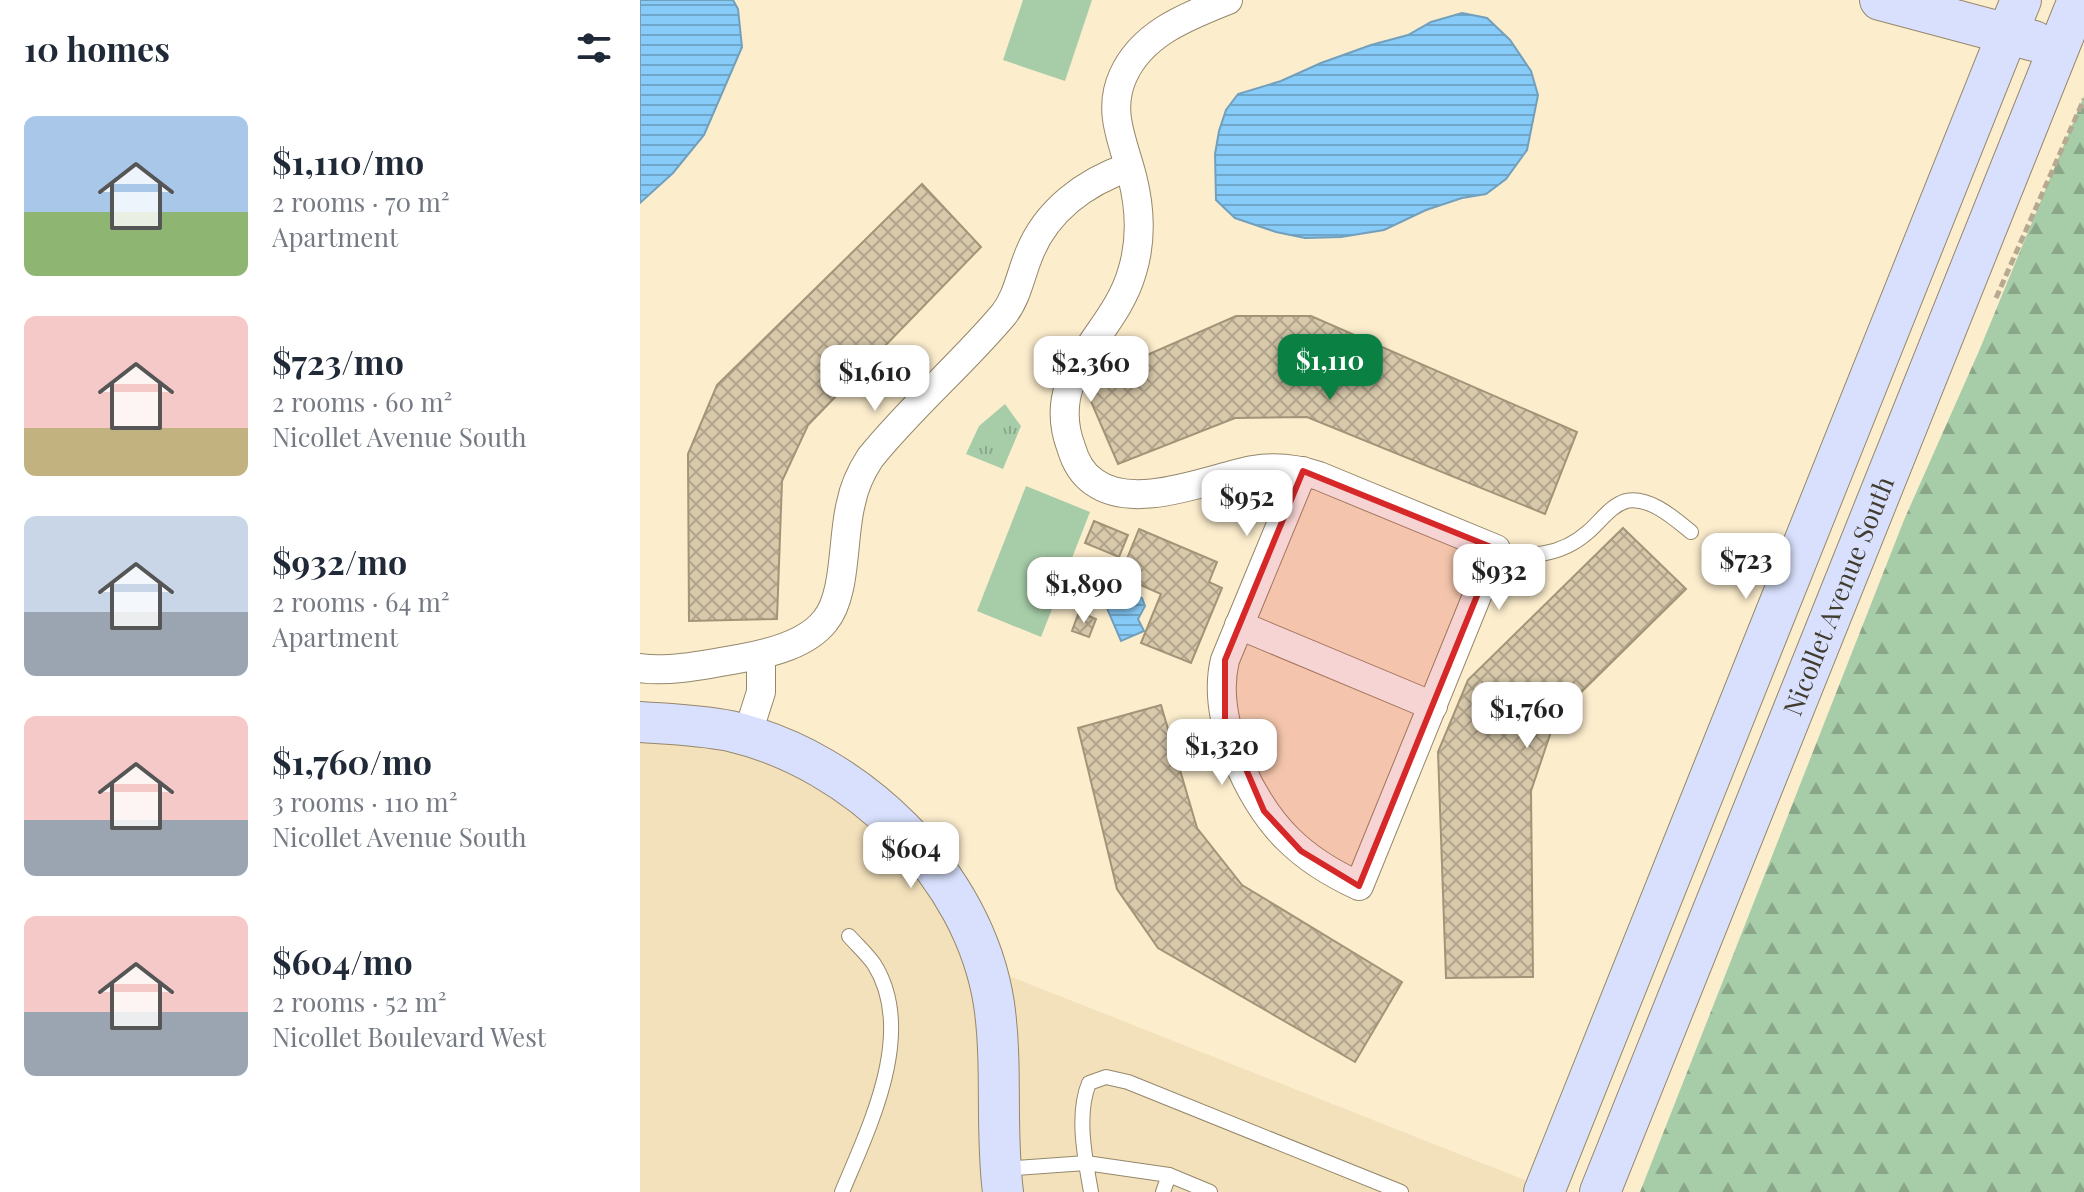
<!DOCTYPE html>
<meta charset="utf-8">
<style>
:root{--surface:#fff;--page:#f6f6f7;--text:#1f2937;--muted:#747a83;--accent:#0b8043}
body{margin:0;font-family:"Playfair Display",serif;background:var(--page);color:var(--text);height:100vh;display:flex;flex-direction:column;font-size:30px;white-space:nowrap}
*{box-sizing:border-box;margin:0}
p{font-size:26px;color:var(--muted)}
.icon{flex:none;width:44px;height:44px;fill:none;stroke:currentColor;stroke-width:2;stroke-linecap:round;stroke-linejoin:round}
.map{position:relative;flex:1;overflow:hidden}
.drawer{display:flex;flex-direction:column;background:var(--surface);width:640px}
.drawer>*{flex:none}
.price{position:absolute;translate:-50% -68px;padding:0 18px;border-radius:16px;background:#fff;color:#222;font-size:26px;line-height:52px;filter:drop-shadow(0 2px 4px #0008)}
.price::after{content:'';position:absolute;left:50%;top:48px;width:24px;height:18px;margin-left:-12px;background:inherit;clip-path:polygon(0 0,100% 0,50% 100%)}
.price.active{background:var(--accent);color:#fff}
ul{padding:0;list-style:none}
li{display:flex;align-items:center;gap:24px;height:200px;padding:0 24px}
li span{display:grid;place-items:center;flex:none;width:224px;height:160px;border-radius:12px;color:#555}
li>.icon{margin-inline-start:auto}
span .icon{width:96px;height:96px;fill:#fffc;stroke-width:1}
li b{font-size:34px}
h2{display:flex;justify-content:space-between;align-items:center;height:96px;padding:0 24px;font-size:34px}
main{display:flex;flex:1;min-height:0}
.map>svg:first-child{display:block}
.built{fill:#f3e1bb}
.grass{fill:#a7cda8}
.forest{fill:url(#forest-firs)}
.park{fill:url(#park-tufts)}
.water{fill:url(#water-rules);stroke:#72a0bc;stroke-width:2}
.building{fill:url(#building-cross-hatch);stroke:#a29477;stroke-width:2}
.lines{fill:none;stroke-linecap:round;stroke-linejoin:round}
.lane-casing{stroke:#95876a;stroke-width:16}
.street-casing{stroke:#95876a;stroke-width:30}
.secondary-casing{stroke:#95876a;stroke-width:42}
.path{stroke:#b5aa91;stroke-width:5;stroke-dasharray:8 4;stroke-linecap:butt}
.lane{stroke:#fff;stroke-width:14}
.street{stroke:#fff;stroke-width:28}
.secondary{stroke:#d8e0fd;stroke-width:40}
.marked{fill:#d62828;fill-opacity:0.2;stroke:#d62828;stroke-width:6;stroke-linejoin:round}
.labels{text-anchor:middle;stroke-width:6;stroke-linejoin:round;paint-order:stroke}
.street-label{font-size:26px;fill:#423c2f;stroke:#fefbf5}
</style>
<main>
<section class="drawer">
<h2>10 homes<svg class="icon" aria-label="filters" viewBox="0 0 24 24"><path d="M4 7h16M4 17h16"/><circle cx="9" cy="7" r="2"/><circle cx="15" cy="17" r="2"/></svg></h2>
<ul>
<li><span style="background:linear-gradient(#a9c7e8 60%,#8fb573 0)"><svg class="icon" aria-label="home" viewBox="0 0 24 24"><path d="M3 11l9-7 9 7M6 9v11h12V9"/></svg></span><div><b>$1,110/mo</b><p>2 rooms · 70 m²</p><p>Apartment</p></div></li>
<li><span style="background:linear-gradient(#f6c9c9 70%,#c2b280 0)"><svg class="icon" aria-label="home" viewBox="0 0 24 24"><path d="M3 11l9-7 9 7M6 9v11h12V9"/></svg></span><div><b>$723/mo</b><p>2 rooms · 60 m²</p><p>Nicollet Avenue South</p></div></li>
<li><span style="background:linear-gradient(#c9d6e8 60%,#9aa5b1 0)"><svg class="icon" aria-label="home" viewBox="0 0 24 24"><path d="M3 11l9-7 9 7M6 9v11h12V9"/></svg></span><div><b>$932/mo</b><p>2 rooms · 64 m²</p><p>Apartment</p></div></li>
<li><span style="background:linear-gradient(#f6c9c9 65%,#9aa5b1 0)"><svg class="icon" aria-label="home" viewBox="0 0 24 24"><path d="M3 11l9-7 9 7M6 9v11h12V9"/></svg></span><div><b>$1,760/mo</b><p>3 rooms · 110 m²</p><p>Nicollet Avenue South</p></div></li>
<li><span style="background:linear-gradient(#f6c9c9 60%,#9aa5b1 0)"><svg class="icon" aria-label="home" viewBox="0 0 24 24"><path d="M3 11l9-7 9 7M6 9v11h12V9"/></svg></span><div><b>$604/mo</b><p>2 rooms · 52 m²</p><p>Nicollet Boulevard West</p></div></li>
</ul>
</section>
<div class="map">
<svg width="1444" height="1192" viewBox="0 0 1444 1192">
<defs>
<pattern id="forest-firs" width="22" height="20" patternUnits="userSpaceOnUse" patternTransform="scale(2)"><rect width="22" height="20" fill="#a7cda8"/><path d="M5 1l3.5 6h-7zM16 11l3.5 6h-7z" fill="#8aa889"/></pattern>
<pattern id="park-tufts" width="24" height="20" patternUnits="userSpaceOnUse" patternTransform="scale(2)"><rect width="24" height="20" fill="#a7cda8"/><path d="M3 7l-1-3M5 7V3M7 7l1-3M15 17l-1-3M17 17v-4M19 17l1-3" fill="none" stroke="#8aa889"/></pattern>
<pattern id="water-rules" width="6" height="5" patternUnits="userSpaceOnUse" patternTransform="scale(2)"><rect width="6" height="5" fill="#87cbf9"/><path d="M0 2.5h6" fill="none" stroke="#70a6ca"/></pattern>
<pattern id="building-cross-hatch" width="8" height="8" patternUnits="userSpaceOnUse" patternTransform="scale(2)"><rect width="8" height="8" fill="#d8c9ab"/><path d="M0 0l8 8M0 8l8-8" fill="none" stroke="#b1a48c"/></pattern>
</defs>
<rect width="100%" height="100%" fill="#fcedcd"/>
<!-- built -->
<path class="built" d="M0,722L207,784L344,966L905,1188L904,1192H0Z"/>
<!-- grass -->
<g class="grass">
<path d="M383,0H452L425,81L363,60Z"/>
<path d="M386,486L450,512L401,637L337,611Z"/>
</g>
<!-- forest -->
<path class="forest" d="M1444,96V1192H1000L1264,520L1339,351Z"/>
<!-- park -->
<path class="park" d="M365,404L381,426L363,469L326,454L339,426Z"/>
<!-- water -->
<g class="water">
<path d="M0,0H93L98,9L102,47L64,135L33,173L0,203Z"/>
<path d="M822,13L847,18L870,40L891,71L898,95L887,150L866,179L846,194L822,198L786,210L744,230L701,237L665,238L636,232L595,218L576,200L575,154L579,131L586,110L598,94L641,81L681,63L731,45L768,35L791,22Z"/>
<path d="M483,581L486,593L502,598L505,606L498,619L504,631L481,641L460,592Z"/>
</g>
<!-- building -->
<g class="building">
<path d="M282,184L341,247L168,425L142,481L137,619L49,621L48,454L77,385Z"/>
<path d="M596,316H671L937,432L905,514L667,417L595,418L478,464L443,383Z"/>
<path d="M454,521L488,535L479,557L445,543Z"/>
<path d="M983,528L1046,589L916,717L891,791L893,977L806,978L798,752L828,680Z"/>
<path d="M499,529L577,562L569,582L582,588L551,663L501,643L521,594L480,576Z"/>
<path d="M439,612L456,619L449,637L432,631Z"/>
<path d="M521,705L557,828L602,885L762,982L715,1062L518,948L477,889L438,728Z"/>
</g>
<g class="lines">
<defs>
<g id="lane">
<path d="M856,549C888,560 922,555 948,532C960,522 970,506 986,501C1010,496 1035,519 1051,532"/>
<path d="M363,1169L446,1163L529,1175"/>
<path d="M202,1192C229,1127 277,1032 234,964C227,954 217,945 209,936"/>
<path d="M451,1192C445,1158 436,1115 449,1083L466,1077L488,1082L761,1192"/>
<path d="M523,1192L529,1175L570,1192"/>
</g>
<g id="street">
<path d="M588,0C548,16 502,33 483,76C467,111 483,141 492,176C500,207 502,240 492,272C474,336 403,372 431,447C435,461 442,474 454,482C495,512 570,478 613,470C636,466 658,469 679,476L856,549L719,886C693,874 668,859 648,839C607,799 571,716 585,660L663,471"/>
<path d="M599,625L793,706"/>
<path d="M0,668C29,673 74,663 103,658C131,653 167,644 185,621C207,595 202,536 211,503C214,487 221,472 230,458C271,407 322,364 364,314C377,297 380,277 388,257C405,211 445,182 489,167"/>
<path d="M107,736L121,692V655"/>
</g>
<g id="secondary">
<path d="M1240,0L1394,41"/>
<path d="M0,722C30,724 61,725 90,731C216,760 334,874 354,1004C363,1066 355,1130 363,1192"/>
<path d="M904,1192L1381,0"/>
<path id="s1" d="M960,1192L1438,0"/>
</g>
</defs>
<!-- lane casing -->
<use href="#lane" class="lane-casing"/>
<!-- street casing -->
<use href="#street" class="street-casing"/>
<!-- secondary casing -->
<use href="#secondary" class="secondary-casing"/>
<!-- path -->
<path class="path" d="M1356,298L1444,99"/>
<!-- lane -->
<use href="#lane" class="lane"/>
<!-- street -->
<use href="#street" class="street"/>
<!-- secondary -->
<use href="#secondary" class="secondary"/>
</g>
<!-- marked area -->
<path class="marked" d="M663,471L856,549L719,886L661,851L624,811L585,720V660Z"/>
<g class="labels">
<!-- street labels -->
<g class="street-label">
<text dy="9" stroke="none"><textPath href="#s1" startOffset="642">Nicollet Avenue South</textPath></text>
</g>
</g>
</svg>
<b class="price active" style="left:690px;top:402px">$1,110</b>
<b class="price" style="left:451px;top:404px">$2,360</b>
<b class="price" style="left:235px;top:413px">$1,610</b>
<b class="price" style="left:607px;top:538px">$952</b>
<b class="price" style="left:1106px;top:601px">$723</b>
<b class="price" style="left:859px;top:612px">$932</b>
<b class="price" style="left:444px;top:625px">$1,890</b>
<b class="price" style="left:887px;top:750px">$1,760</b>
<b class="price" style="left:582px;top:787px">$1,320</b>
<b class="price" style="left:271px;top:890px">$604</b>
</div>
</main>
